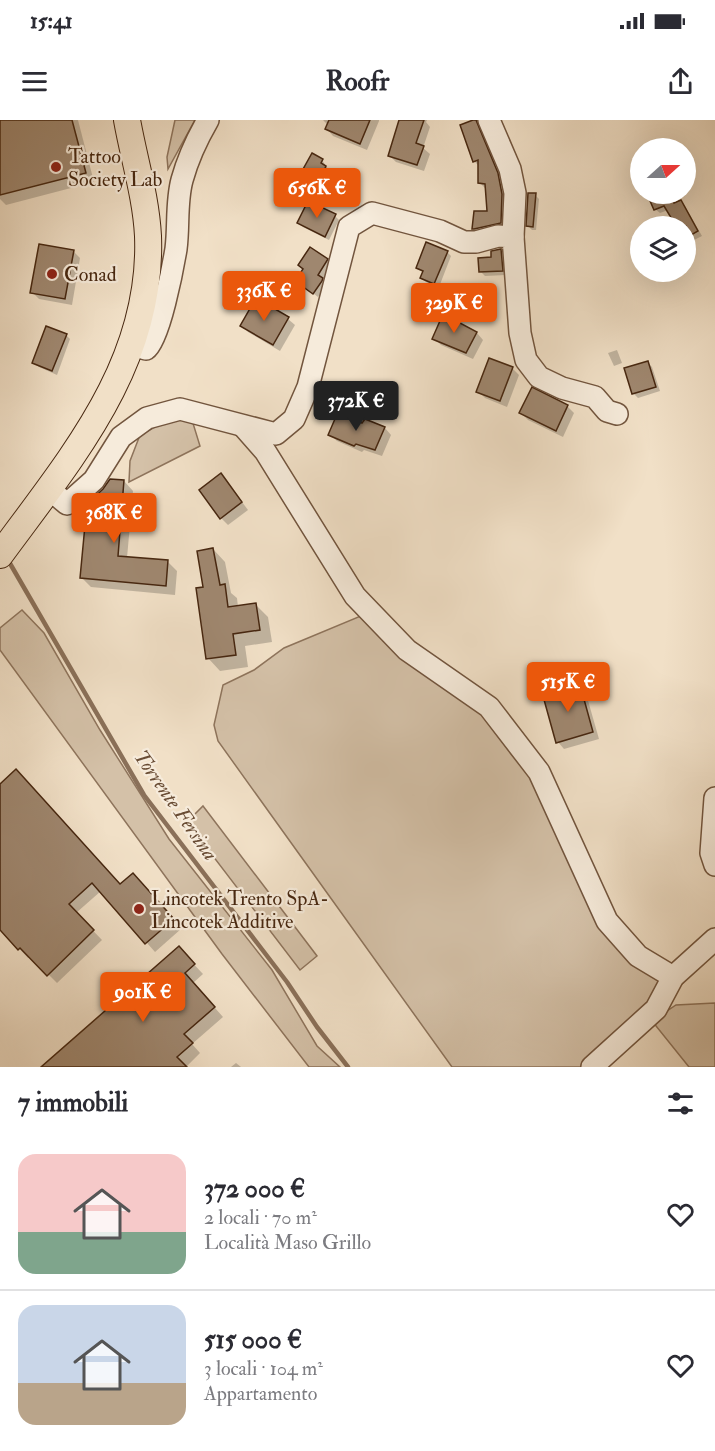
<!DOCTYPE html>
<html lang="it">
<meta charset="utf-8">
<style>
:root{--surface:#fff;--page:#f2f2f3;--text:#2b2b33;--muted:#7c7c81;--line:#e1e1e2;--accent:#ea580c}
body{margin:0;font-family:"IM FELL Double Pica",serif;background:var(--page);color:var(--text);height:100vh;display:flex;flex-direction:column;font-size:22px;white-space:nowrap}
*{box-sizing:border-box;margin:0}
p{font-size:20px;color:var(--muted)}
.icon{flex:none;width:33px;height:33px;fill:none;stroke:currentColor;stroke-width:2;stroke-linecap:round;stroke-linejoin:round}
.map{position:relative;height:947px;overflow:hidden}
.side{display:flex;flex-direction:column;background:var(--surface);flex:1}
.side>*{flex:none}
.needle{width:39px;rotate:69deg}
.controls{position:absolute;left:630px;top:18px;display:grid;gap:12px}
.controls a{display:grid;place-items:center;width:66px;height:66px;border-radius:50%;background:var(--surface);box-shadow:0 6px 24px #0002;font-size:30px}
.price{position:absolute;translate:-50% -51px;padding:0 14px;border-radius:6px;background:var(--accent);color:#fff;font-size:20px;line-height:39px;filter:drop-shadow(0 2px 3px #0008)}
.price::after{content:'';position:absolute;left:50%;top:36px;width:18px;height:14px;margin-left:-9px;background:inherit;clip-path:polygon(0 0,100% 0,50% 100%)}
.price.on{background:#222;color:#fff}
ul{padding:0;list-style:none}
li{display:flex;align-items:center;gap:18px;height:150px;padding:0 18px}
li+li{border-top:2px solid var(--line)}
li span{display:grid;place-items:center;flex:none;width:168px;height:120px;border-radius:18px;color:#555}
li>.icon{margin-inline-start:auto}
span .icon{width:72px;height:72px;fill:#fffc;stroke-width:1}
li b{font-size:26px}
h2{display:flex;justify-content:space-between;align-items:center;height:72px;padding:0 18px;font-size:26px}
.status{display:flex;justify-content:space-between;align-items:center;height:42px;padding:0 30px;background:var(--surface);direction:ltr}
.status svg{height:16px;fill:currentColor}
header{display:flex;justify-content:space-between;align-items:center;height:78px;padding:0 18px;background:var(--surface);font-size:27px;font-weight:700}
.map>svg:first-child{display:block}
.green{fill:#d4c1a8;stroke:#8e745c;stroke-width:1.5}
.shadow{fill:#0003}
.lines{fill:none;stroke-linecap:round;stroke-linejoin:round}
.stream{stroke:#8a7059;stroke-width:4.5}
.building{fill:#9f876f;stroke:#472710;stroke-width:1.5}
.minor-casing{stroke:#72553e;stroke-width:24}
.major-casing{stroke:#472710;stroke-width:28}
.minor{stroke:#f6ebdb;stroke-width:21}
.major{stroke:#f1e0c7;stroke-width:26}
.poi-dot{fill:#8f2418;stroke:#f6ebdb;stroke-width:2}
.labels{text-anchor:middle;stroke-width:4.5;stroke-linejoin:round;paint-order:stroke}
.poi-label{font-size:20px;fill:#472710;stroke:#f6ebdb;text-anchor:start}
.water-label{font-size:21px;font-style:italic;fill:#694c34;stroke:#f6ebdb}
</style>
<div class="status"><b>15:41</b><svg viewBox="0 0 49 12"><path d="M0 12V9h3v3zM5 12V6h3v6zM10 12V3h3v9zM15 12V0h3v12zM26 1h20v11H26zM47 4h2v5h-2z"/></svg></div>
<header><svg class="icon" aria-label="menu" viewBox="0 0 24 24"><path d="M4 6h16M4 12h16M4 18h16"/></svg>Roofr<svg class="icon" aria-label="share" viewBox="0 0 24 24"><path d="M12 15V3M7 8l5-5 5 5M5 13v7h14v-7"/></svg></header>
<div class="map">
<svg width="715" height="947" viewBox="0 0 715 947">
<rect width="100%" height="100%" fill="#f1e0c7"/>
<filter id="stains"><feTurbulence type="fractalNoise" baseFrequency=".00333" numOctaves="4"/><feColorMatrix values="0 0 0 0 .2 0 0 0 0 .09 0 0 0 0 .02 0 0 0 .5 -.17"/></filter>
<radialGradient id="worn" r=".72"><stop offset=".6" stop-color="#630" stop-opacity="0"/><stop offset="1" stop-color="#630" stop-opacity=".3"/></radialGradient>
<!-- green -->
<g class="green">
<path d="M175,0H195L168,49L167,37Z"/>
<path d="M168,300H192L200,326L129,362L130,341L140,315Z"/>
<path d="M22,490L44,513L100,610L169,719L272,850L317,926L340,947H309L222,834L0,530V508Z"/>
<path d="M363,495L486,590L535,654L595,781L669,859L654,888L588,947H452L218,621L214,605L223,565L254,550L284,528Z"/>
<path d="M203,686L317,836L300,850L187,702Z"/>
<path d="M715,883V947H689L652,901L676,885Z"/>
</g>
<!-- shadow -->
<g class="shadow">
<path d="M0,0H78L94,62L6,85L0,79Z"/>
<path d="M323,0H379V1L367,30L333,16L327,9L328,5Z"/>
<path d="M401,0H427L426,2L430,7L423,28L430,34L424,51L396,42L389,35Z"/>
<path d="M476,1L483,8L504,61L507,110L481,115L474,109L488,92L487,70L480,63L479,46L474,41Z"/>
<path d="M322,40L330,52L323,64L304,51Z"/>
<path d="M649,74H672L676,84L681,81L685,86L702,116L688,123L686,120V106H677L668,90L660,93L655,89Z"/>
<path d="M535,75L539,79L536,110H532L528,106Z"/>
<path d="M335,96L339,100L329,120L303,107L299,103Z"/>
<path d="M73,131L80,138L72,185L39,179L32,172Z"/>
<path d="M501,131L505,135L506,155L485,156L481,152Z"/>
<path d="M447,132L451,136L439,167L426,162L422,158L424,153L418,148Z"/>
<path d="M327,140L331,145L322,160L326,166L318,177L297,161Z"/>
<path d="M444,196L477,213L483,220L473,239L441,225L434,218Z"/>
<path d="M288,199L295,205L280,231L248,212L242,205Z"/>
<path d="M66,215L70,219L57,255L39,247L34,243Z"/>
<path d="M617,230L622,243L614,246L608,233Z"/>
<path d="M490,240L512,248L519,255L507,287L485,278L478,271Z"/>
<path d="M648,243L652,247L660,271L638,278L633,273Z"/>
<path d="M567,286L574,293L563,317L528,300L521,293Z"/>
<path d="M365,301L385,308L391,315L382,336L364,330L362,332L337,321L330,314L363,305Z"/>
<path d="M124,361L133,371L127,438L168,442L177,451L175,475L91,467L82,458Z"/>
<path d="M227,362L248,390L228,405L221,398Z"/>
<path d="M213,429L225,442L231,473L237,478L238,487L256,485L268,497L272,522L245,526L248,547L220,551L208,538L205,468Z"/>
<path d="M578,563L585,570L599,619L564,629L558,622Z"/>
<path d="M0,666L121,766L142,764L181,809L155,832L101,771L76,793L102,820L57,863L30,836L28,838L0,808Z"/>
<path d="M187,837L203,854L193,863L223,897L192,924L200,933L186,947H44Z"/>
<path d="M236,943L241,947H231Z"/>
</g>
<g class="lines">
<!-- stream -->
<path class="stream" d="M8,440L144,675L287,862L317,907L348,947"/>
</g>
<!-- building -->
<g class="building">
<path d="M0,0H72L86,53L0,75Z"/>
<path d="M329,0H370L360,24L325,9Z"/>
<path d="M399,0H424L416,23L424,26L417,45L388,36Z"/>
<path d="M473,0H476L498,53L502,74L501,103L474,109H472L474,91H487L485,64L478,63V40L473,42L460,5Z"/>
<path d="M312,33L323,39L321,43L326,46L319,61L302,51Z"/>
<path d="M528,73H536L533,107L526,106Z"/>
<path d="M647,74H670L674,83L681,80L698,111L686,118V106H676L664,86L654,90Z"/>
<path d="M308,81L336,94L325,117L297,103Z"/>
<path d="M426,122L448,131L434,164L420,158L423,151L416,148Z"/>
<path d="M39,124L74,130L65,179L30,173Z"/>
<path d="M310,127L328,139L318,155L323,158L322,161L313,174L295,161L303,149L298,145Z"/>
<path d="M501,129L503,151L479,152L478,138L491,137V131Z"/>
<path d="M256,178L289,197L273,225L240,206Z"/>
<path d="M443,194L477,212L466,233L432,219Z"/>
<path d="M46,206L67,214L52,251L32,243Z"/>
<path d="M489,238L513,247L500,281L476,272Z"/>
<path d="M648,241L656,267L632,274L624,248Z"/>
<path d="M532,267L568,285L556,311L519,293Z"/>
<path d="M338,292L362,303L365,299L385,307L375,330L356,324L354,326L328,315Z"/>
<path d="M221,353L242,382L220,399L199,370Z"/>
<path d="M110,359L124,360L118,436L168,440L166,466L80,458L87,384L103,369Z"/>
<path d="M213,428L220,465L225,464L228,487L256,483L260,510L233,514L236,535L206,539L196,468L203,467L197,431Z"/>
<path d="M579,561L593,612L556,623L543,576L567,570L566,565Z"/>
<path d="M16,649L120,764L133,753L174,799L145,824L92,763L69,784L94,810L47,856L20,828L18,830L0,810V664Z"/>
<path d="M179,826L195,844L185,853L215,887L184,914L193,923L177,937L187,947H41Z"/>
</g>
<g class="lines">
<defs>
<g id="minor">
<path d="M489,0L510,49L515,73L513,117"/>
<path d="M131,225L146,229C159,221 173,147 176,129C179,106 176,82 182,60C188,38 197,19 208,0"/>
<path d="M243,306L265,331L355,476L407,530L489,587L539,652L607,801L638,836L673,857"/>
<path d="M49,369L67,384L94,360L121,317L147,298L180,289L276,314L294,299L308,267L349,107L372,93L440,111L464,122H476L498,116L513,117L520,213L526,240L539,257L562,268L595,277L607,291L617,294"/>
<path d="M715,678L711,733L715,745"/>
<path d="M592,947L656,889L673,857L715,819"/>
</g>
<path id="major" d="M0,435C71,338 153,244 148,116C146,77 134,39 127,0"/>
</defs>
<!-- minor casing -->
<use href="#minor" class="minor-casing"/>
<!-- major casing -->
<use href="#major" class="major-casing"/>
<!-- minor -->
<use href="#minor" class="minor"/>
<!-- major -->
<use href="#major" class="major"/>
</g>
<!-- markers -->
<g class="poi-dot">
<circle cx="56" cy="47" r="6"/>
<circle cx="52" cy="154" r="6"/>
<circle cx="139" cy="789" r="6"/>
</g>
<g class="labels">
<!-- poi labels -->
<g class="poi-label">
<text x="68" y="43">Tattoo<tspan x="68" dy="23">Society Lab</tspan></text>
<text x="64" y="161">Conad</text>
<text x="151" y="785">Lincotek Trento SpA-<tspan x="151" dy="23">Lincotek Additive</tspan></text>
</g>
<!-- water labels -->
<g class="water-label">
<text transform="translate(176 685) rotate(55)" y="7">Torrente Fersina</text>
</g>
</g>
<rect width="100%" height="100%" filter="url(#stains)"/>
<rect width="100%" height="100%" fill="url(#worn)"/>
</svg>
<div class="controls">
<a><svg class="needle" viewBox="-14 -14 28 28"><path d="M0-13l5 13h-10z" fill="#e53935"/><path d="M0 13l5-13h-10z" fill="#7c7c81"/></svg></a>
<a><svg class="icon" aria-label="layers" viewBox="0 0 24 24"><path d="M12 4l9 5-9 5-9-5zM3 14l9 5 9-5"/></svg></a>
</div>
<b class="price" style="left:317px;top:99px">656K €</b>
<b class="price" style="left:264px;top:202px">336K €</b>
<b class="price" style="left:454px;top:214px">329K €</b>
<b class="price on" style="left:356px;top:312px">372K €</b>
<b class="price" style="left:114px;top:424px">368K €</b>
<b class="price" style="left:568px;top:593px">515K €</b>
<b class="price" style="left:143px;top:903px">901K €</b>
</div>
<section class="side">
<h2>7 immobili<svg class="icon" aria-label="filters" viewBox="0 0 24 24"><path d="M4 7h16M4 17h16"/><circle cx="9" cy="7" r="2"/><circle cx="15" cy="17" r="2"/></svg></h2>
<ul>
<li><span style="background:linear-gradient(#f6c9c9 65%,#7fa58c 0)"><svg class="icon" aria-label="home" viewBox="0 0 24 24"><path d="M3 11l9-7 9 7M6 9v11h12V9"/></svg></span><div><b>372 000 €</b><p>2 locali · 70 m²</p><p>Località Maso Grillo</p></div><svg class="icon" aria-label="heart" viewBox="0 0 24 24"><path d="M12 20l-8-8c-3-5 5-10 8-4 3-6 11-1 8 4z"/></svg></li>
<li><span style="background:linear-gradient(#c9d6e8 65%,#b9a48a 0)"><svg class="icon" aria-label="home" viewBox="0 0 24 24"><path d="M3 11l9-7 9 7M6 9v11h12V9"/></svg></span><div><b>515 000 €</b><p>3 locali · 104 m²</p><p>Appartamento</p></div><svg class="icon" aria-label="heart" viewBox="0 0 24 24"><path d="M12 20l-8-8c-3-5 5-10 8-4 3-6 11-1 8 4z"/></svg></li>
</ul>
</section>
